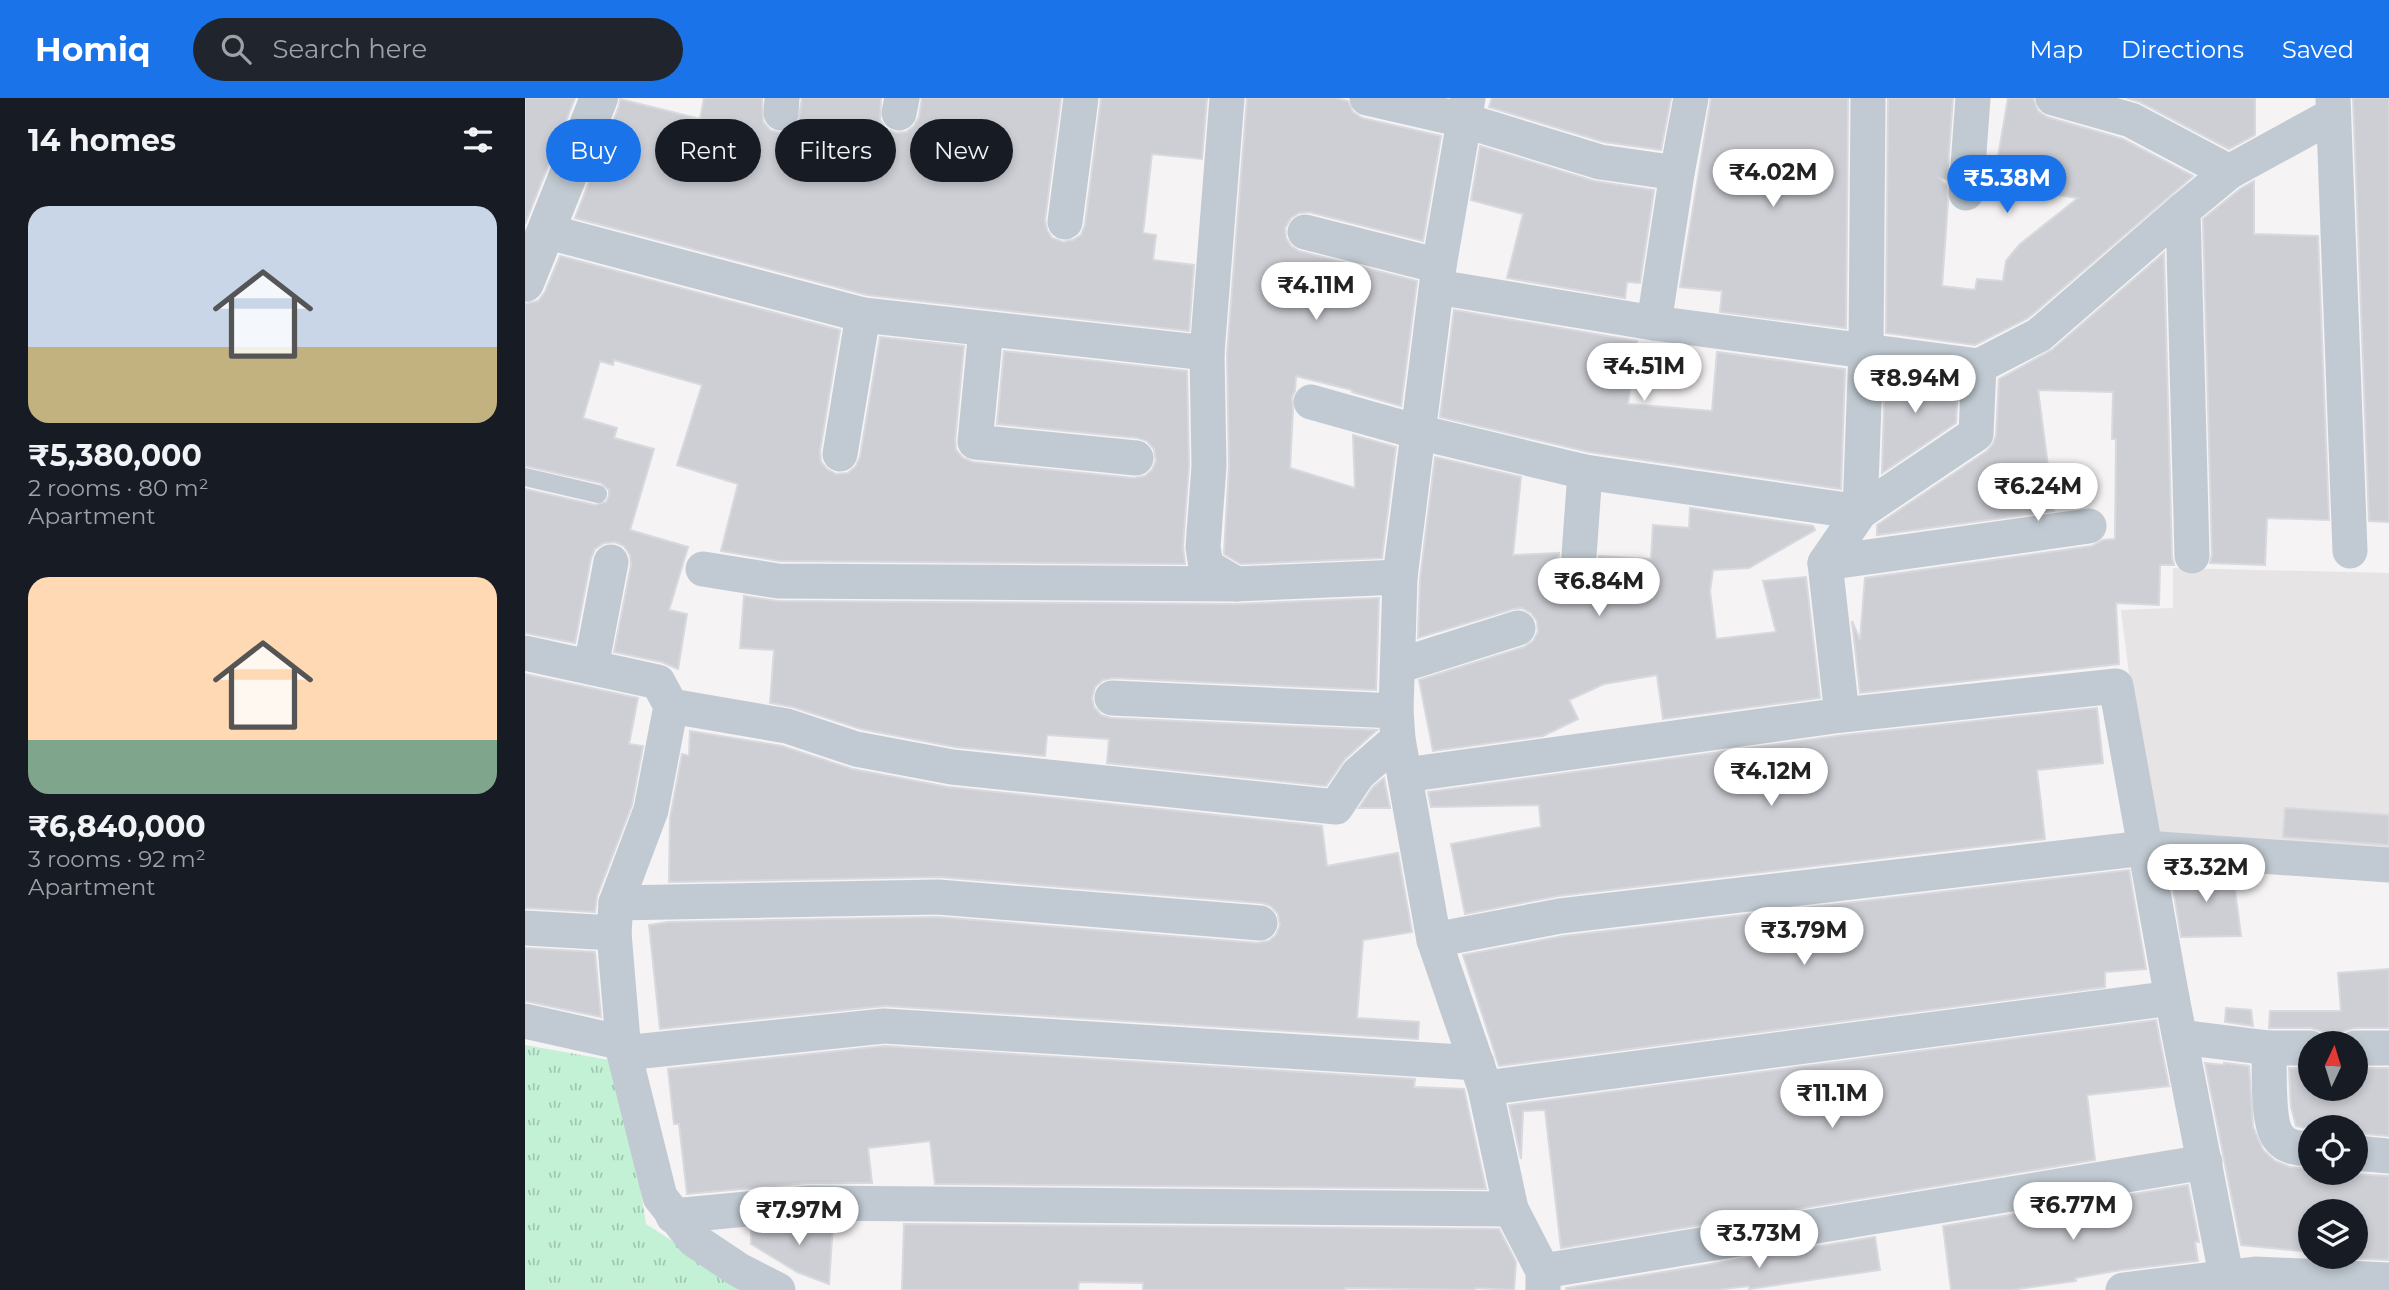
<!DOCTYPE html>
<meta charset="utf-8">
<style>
:root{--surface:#171b24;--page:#20242c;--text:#f1f3f6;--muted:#9ea1a6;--accent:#1a73e8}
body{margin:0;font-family:Montserrat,sans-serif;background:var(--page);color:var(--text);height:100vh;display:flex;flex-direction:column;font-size:26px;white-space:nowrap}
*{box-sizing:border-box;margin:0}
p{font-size:23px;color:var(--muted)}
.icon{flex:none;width:38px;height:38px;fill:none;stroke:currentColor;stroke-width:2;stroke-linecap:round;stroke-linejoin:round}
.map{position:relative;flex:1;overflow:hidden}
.details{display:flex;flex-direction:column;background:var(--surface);width:525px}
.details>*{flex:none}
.banner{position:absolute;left:21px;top:21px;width:665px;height:63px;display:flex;gap:14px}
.needle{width:46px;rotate:4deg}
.tools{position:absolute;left:1773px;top:933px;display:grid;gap:14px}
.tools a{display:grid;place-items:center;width:70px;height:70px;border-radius:50%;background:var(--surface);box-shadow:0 4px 10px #0003;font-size:35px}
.price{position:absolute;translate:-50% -60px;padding:0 16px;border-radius:24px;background:#fff;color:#222;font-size:23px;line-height:46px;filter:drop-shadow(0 2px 4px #0008)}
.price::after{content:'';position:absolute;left:50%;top:42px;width:21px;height:16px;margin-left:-10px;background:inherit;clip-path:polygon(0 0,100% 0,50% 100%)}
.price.on{background:var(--accent);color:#fff}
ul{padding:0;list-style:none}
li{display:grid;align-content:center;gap:14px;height:371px;padding:0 28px}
li span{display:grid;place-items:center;height:217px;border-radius:21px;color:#555}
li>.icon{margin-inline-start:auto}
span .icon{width:126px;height:126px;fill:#fffc;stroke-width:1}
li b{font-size:30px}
h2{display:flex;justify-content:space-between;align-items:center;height:84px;padding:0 28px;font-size:30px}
.pill{padding:0 24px;border-radius:32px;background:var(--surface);box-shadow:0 4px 10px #0003;font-size:24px;line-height:63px}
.pill.on{background:var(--accent);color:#fff}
header{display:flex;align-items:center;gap:42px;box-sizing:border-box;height:98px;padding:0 35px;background:var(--accent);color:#fff}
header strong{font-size:33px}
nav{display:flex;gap:38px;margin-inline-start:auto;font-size:24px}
.search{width:490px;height:63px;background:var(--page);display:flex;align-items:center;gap:18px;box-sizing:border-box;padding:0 24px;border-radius:38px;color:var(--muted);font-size:26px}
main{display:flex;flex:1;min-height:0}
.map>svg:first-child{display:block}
.education{fill:#e6e4e5}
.park{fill:url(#park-tufts)}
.building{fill:#cdcfd5;stroke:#d7d9de;stroke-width:2}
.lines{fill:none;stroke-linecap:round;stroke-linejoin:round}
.service{stroke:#c1cad2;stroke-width:18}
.minor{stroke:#c1cad2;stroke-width:35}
.tertiary{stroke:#c1cad2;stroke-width:38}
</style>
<header>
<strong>Homiq</strong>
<div class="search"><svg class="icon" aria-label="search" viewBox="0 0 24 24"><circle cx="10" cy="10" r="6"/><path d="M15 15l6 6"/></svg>Search here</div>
<nav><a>Map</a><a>Directions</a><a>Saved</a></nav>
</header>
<main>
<section class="details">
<h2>14 homes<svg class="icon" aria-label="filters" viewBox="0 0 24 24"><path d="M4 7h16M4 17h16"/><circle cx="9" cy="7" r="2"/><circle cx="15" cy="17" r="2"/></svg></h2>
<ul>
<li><span style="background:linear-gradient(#c9d6e8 65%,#c2b280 0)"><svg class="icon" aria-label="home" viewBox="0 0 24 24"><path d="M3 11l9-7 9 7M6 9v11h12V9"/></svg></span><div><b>₹5,380,000</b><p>2 rooms · 80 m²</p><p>Apartment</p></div></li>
<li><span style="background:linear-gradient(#ffd9b3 75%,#7fa58c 0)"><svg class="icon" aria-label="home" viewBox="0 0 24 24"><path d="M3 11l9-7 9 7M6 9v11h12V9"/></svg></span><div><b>₹6,840,000</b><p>3 rooms · 92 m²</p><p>Apartment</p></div></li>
</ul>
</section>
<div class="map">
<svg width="1864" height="1192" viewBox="0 0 1864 1192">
<defs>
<pattern id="park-tufts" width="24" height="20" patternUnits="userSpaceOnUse" patternTransform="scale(1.75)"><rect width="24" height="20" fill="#c3f1d5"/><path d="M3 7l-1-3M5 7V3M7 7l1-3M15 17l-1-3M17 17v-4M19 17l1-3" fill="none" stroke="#a0c6b0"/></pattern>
</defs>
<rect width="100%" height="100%" fill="#f5f3f3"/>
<!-- education -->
<path class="education" d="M1648,470L1864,475V756L1625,742L1596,512L1648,510Z"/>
<!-- park -->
<path class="park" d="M0,947L95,964L121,1126L224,1192H0Z"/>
<!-- building -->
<g class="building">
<path d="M0,0H50L0,126Z"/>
<path d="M179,0H237L238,24L245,32L255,35L265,33L273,26L277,0H356L355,22L361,31L371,35L381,34L389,28L394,19L397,0H536L520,122L522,132L527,140L538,144L548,142L556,137L560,127L576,0H682L677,61L627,56L618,135L631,137L628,162L669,167L664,233L342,197L50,120L94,8L95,1L175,21Z"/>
<path d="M722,0H810L823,3L828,14L837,20L916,38L898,143L784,114L774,115L766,120L760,130L761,140L766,148L774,153L892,183L876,308L827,294V292L771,278L770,293L767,299L768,312L765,370L830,390L828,337L871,349L857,460L716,466L699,456L704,368L702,256Z"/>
<path d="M967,0H1146L1136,52L1079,44L964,9Z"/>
<path d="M1186,0H1323L1321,230L1195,214L1197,193L1155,189Z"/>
<path d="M1363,0H1428L1422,81L1414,80L1421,88L1423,103L1417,188L1450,192L1452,181L1478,183L1481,163L1494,147L1553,100L1468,88L1483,0H1508L1513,13L1522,19L1598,41L1668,78L1503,220L1450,247L1361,235Z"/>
<path d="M1602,0H1730V37L1704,51L1615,4Z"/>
<path d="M1828,0H1864V424L1844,423Z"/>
<path d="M955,48L1069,83L1129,92L1115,185L1102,184L1100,200L982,180L998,116L946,102Z"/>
<path d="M1729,83V136L1793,138L1804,422L1742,420L1740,467L1685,465L1687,457L1678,121L1715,91Z"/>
<path d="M1639,155L1647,459L1649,467H1635L1634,507L1591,505L1594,566L1335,595L1327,523L1335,542L1340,480L1567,448L1578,442L1590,441L1591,341H1587L1588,294L1513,292L1529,413L1352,437V427L1462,353L1468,346L1471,337L1474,281L1527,252Z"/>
<path d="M35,158L315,232L295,353L296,364L302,371L311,376L323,375L331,368L335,359L355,239L439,248L430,343L431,352L438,360L448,364L609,380L620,378L627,372L631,363L629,351L622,343L613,340L472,326L479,253L662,273L664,367L658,448L660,466L255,463L196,453L213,386L152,367L177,287L89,262L88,267L75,263L58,320L92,330L89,340L129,351L105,432L163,449L144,512L162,516L153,571L137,564L89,554L106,467L105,457L99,448L90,444L79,445L70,451L66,460L50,545L0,535V391L70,407L81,404L84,398V392L76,385L0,368V206L13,203L20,194Z"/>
<path d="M929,212L1112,243L1103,306L1187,313L1192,254L1320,271L1316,391L1064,354L915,319Z"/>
<path d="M1360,276L1433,286L1431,325L1357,375Z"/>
<path d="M910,359L996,379L988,457L1034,455L1032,484L1034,493L1040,501L1050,505L1060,503L1069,496L1072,486L1074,458L1126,461L1128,427L1164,430L1165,410L1288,428L1290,432L1224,470L1188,472L1185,493L1191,541L1251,534L1238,483L1281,479L1295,600L1138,621L1132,577L1079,586L1044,602L1053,621L1018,638L908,653L894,582L999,549L1008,543L1013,534L1012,523L1006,515L997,510L988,511L893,540L895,481Z"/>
<path d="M219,498L253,503L711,506L854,500L851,592L588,580L578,582L570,589L567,600L569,609L576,617L586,620L852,632L820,661L801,688L582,665L584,641L522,637L520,658L430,649L336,631L268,609L245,605L249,552L215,550Z"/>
<path d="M0,576L113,600L104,646L118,648L107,707L72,798L70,814L0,810Z"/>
<path d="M1572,610L1578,665L1512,672L1520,741L1033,798L940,816L926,746L1016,729L1014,707L906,709L903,694L1319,637Z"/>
<path d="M165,633L257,648L327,671L423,689L797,728L802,768L873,755L887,834L838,842L832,920L894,924L893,941L360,908L135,931L124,827L143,824L412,819L733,845L744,843L751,837L755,827L753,816L746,808L737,805L414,779L144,784L145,720L157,656L164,658Z"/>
<path d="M859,680L865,710H834L848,689Z"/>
<path d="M1760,710L1864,717V747L1758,739Z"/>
<path d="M1604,772L1621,871L1580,874V889L974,968L938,857L1038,838Z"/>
<path d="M1645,772L1708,776L1716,838L1656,839Z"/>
<path d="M0,850L70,854L76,919L0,903Z"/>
<path d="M1864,871V930H1829L1819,933L1811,945H1804L1796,933L1786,930H1744L1745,913H1816L1813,875Z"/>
<path d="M1701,910L1726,912L1728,928L1700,924Z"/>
<path d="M1631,922L1644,988L1562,997L1570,1062L1036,1150L1020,1012L998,1013L996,1061L984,1007Z"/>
<path d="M359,948L890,981L889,989L939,991L961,1091L410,1086L405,1043L343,1050L347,1085H283L162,1096L154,1026H149L143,971Z"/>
<path d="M1680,965L1699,967V965L1724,968L1728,1029L1738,1052L1750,1063L1765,1069L1785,1071V1074L1864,1078V1162L1816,1160L1830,1158V1113H1785V1154L1716,1147Z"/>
<path d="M1764,970H1785V990H1830V970H1864V1038L1830,1035V1029H1785V1031L1771,1028L1766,1009Z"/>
<path d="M1663,1087L1674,1144H1670L1673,1163L1596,1172L1550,1180L1551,1183L1486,1192H1426L1418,1128Z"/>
<path d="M286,1125H308L304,1186L272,1174L226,1146V1131Z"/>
<path d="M379,1126L974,1131L991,1164L989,1192L950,1190V1192L820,1190V1192H618V1185L554,1184L553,1192H377Z"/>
<path d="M1350,1139L1355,1172L1224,1191V1188L1189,1192H1041V1190Z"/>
</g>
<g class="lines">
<!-- service -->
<path class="service" d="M0,379L73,396"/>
<!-- minor -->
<g class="minor">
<path d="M702,0L682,255L684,368L678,449L681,468L711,486L875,479"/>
<path d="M842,0L938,22L1075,64L1152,75L1166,0"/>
<path d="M943,0L914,168L875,479L871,613L873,641L909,842L960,990L986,1111L1018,1173V1192"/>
<path d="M1528,0L1606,22L1704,74"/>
<path d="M1808,0L1825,453"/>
<path d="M256,15L257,0"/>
<path d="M374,15L377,0"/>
<path d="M1441,95L1448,0"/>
<path d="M540,124L556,0"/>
<path d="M20,133L338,217L682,255"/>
<path d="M780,134L914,168"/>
<path d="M912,189L1129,225L1454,268L1514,237L1658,112"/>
<path d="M1129,225L1152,75"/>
<path d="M461,231L450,344L611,360"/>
<path d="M786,304L893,334L1060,374L1335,414L1451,336L1454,268"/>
<path d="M315,356L338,217"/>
<path d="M1667,458L1658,112L1704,74L1808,17"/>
<path d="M1300,465L1564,428"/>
<path d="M178,471L253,483L711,486"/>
<path d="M1052,485L1060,374"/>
<path d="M0,555L133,584L146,608L126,712L91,805L89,835L99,955L135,1099L169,1142L214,1172L253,1192"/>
<path d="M873,568L993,530"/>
<path d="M66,569L86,464"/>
<path d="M587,600L871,613"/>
<path d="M146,608L262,628L331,651L427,669L811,709L833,676L873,641"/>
<path d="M1317,617L1300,465L1335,414L1341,252L1343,0"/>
<path d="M880,677L1317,617L1591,588L1647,900L1704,1192"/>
<path d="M91,805L413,799L735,825"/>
<path d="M0,830L89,835"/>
<path d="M909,842L1035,818L1620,750L1864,767"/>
<path d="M0,923L98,945"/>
<path d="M1655,939L1744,950H1785"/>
<path d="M1744,950C1745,970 1741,1027 1755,1041C1763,1050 1774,1050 1785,1051"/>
<path d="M1830,950H1864"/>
<path d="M99,955L359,928L952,965"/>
<path d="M960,990L1647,900"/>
<path d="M1830,1055L1864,1058"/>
<path d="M148,1118L285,1105L986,1111"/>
<path d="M1018,1173L1680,1064"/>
<path d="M1598,1192L1730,1176L1864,1182"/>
</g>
<!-- tertiary -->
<path class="tertiary" d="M0,185L74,0"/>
</g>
</svg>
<div class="tools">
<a><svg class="needle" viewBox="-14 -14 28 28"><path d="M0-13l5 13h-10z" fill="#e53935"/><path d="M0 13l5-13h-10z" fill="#9ea1a6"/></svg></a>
<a><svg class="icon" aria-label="locate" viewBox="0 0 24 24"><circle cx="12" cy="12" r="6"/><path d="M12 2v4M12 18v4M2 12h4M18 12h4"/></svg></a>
<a><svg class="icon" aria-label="layers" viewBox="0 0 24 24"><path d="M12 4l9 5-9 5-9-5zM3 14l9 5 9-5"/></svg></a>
</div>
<b class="price" style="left:1248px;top:111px">₹4.02M</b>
<b class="price on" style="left:1482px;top:117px">₹5.38M</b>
<b class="price" style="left:791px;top:224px">₹4.11M</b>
<b class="price" style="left:1119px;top:305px">₹4.51M</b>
<b class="price" style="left:1390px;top:317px">₹8.94M</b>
<b class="price" style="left:1513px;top:425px">₹6.24M</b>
<b class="price" style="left:1074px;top:520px">₹6.84M</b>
<b class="price" style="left:1246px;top:710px">₹4.12M</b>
<b class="price" style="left:1681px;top:806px">₹3.32M</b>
<b class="price" style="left:1279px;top:869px">₹3.79M</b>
<b class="price" style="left:1307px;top:1032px">₹11.1M</b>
<b class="price" style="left:1548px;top:1144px">₹6.77M</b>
<b class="price" style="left:274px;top:1149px">₹7.97M</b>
<b class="price" style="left:1234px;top:1172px">₹3.73M</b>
<div class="banner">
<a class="pill on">Buy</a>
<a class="pill">Rent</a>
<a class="pill">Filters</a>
<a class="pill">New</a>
</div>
</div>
</main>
